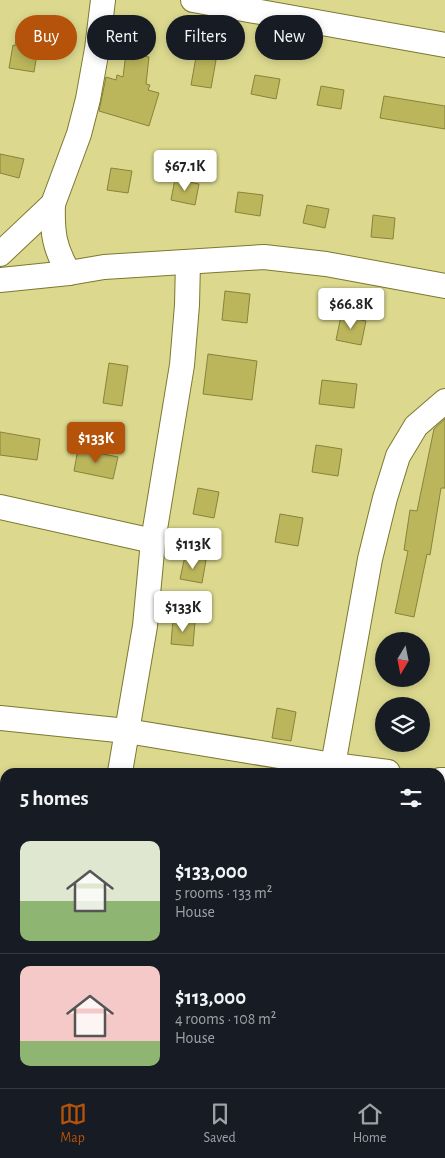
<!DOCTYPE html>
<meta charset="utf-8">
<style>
:root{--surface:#171b24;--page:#20242c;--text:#f1f3f6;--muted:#9ea1a6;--line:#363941;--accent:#b45309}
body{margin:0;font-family:"Alegreya Sans",sans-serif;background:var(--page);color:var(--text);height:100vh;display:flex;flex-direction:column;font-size:19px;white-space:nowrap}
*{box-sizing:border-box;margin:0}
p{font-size:16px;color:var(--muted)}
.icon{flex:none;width:28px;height:28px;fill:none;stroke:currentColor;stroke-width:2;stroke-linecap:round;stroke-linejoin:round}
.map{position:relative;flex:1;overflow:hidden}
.drawer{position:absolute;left:0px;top:768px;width:445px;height:321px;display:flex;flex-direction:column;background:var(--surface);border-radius:15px 15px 0 0;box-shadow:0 2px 8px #0003}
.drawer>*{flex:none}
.guide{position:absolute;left:15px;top:15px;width:415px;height:45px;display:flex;gap:10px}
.needle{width:32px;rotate:190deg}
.buttons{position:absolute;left:375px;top:632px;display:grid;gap:10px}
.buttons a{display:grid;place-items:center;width:55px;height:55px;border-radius:50%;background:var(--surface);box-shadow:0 2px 8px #0003;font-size:25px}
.price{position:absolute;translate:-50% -42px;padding:0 11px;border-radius:5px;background:#fff;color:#222;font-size:16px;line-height:32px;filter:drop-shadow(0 1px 2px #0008)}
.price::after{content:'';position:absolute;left:50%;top:30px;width:15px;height:11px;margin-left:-8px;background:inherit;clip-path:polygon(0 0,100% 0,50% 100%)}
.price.selected{background:var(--accent);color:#fff}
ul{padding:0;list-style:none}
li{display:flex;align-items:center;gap:15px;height:125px;padding:0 20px}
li+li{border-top:1px solid var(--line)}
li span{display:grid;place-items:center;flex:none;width:140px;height:100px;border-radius:10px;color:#555}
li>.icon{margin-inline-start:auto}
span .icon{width:60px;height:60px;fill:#fffc;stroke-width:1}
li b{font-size:21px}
h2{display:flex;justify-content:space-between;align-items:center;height:60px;padding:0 20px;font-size:21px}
.chip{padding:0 18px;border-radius:22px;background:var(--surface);box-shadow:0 2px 8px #0003;font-size:18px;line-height:45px}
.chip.selected{background:var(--accent);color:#fff}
.dock{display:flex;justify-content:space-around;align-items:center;height:70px;border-top:1px solid var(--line);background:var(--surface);font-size:14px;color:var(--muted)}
.dock a{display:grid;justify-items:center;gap:2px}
.dock .selected{color:var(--accent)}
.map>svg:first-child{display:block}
.building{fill:#bbb65b;stroke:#87833b}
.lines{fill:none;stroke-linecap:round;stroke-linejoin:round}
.street-casing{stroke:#7c782f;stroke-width:26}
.street{stroke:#fff;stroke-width:24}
</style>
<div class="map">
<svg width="445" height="1088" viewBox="0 0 445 1088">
<rect width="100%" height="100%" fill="#dcd98f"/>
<!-- building -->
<g class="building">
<path d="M17,32L40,36L34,72L9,68L13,45L15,46Z"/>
<path d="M126,53L149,57L146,84L150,85L148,90L159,93L149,126L99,111L106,77L116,80L117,75L123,77Z"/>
<path d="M196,57L216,60L211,88L191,85Z"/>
<path d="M255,75L280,79L276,99L251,94Z"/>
<path d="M321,86L344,90L341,109L317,105Z"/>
<path d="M384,96L445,106V129L380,118Z"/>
<path d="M0,154L24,159L19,178L0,173Z"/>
<path d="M111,168L132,171L128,193L107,190Z"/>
<path d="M175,179L199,184L195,205L171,200Z"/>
<path d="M238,192L263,195L260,216L235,212Z"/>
<path d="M307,205L329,209L325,228L303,223Z"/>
<path d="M373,215L395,218L393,239L371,237Z"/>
<path d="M225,291L250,294L247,323L222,320Z"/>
<path d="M341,316L366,321L361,345L336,340Z"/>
<path d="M208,354L257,361L252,400L203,394Z"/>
<path d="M109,363L128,366L122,406L103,403Z"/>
<path d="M322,380L357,384L354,408L319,404Z"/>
<path d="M445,419V488H441L430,555L427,554L414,617L395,613L408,551L404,550L410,510L417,511L434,429Z"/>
<path d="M0,432L40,439L37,460L0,455Z"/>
<path d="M316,445L342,449L338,476L312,472Z"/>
<path d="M78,449L118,457L113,479L74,471Z"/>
<path d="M198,488L219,492L214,518L193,514Z"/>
<path d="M280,514L303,518L298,546L275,542Z"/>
<path d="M185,556L206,560L202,583L180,579Z"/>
<path d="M173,620L195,622L193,646L171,644Z"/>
<path d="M277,708L296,712L291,741L272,738Z"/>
</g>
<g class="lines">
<defs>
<g id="street">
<path d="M193,0L445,45"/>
<path d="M53,204C52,232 54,248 69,273"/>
<path d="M0,254L53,204L79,134L88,99L97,49L103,0"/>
<path d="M0,280L69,273L104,267L264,257L326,264L445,286"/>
<path d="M0,507L153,541"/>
<path d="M0,718L127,731L333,765L388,772"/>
<path d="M333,765L370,559L385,498L398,456L416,426L445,401"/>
<path d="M120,772L145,626L153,541L182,365L187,305L188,262"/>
<path d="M440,780H445"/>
<path d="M440,999L445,1000"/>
<path d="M57,1088L58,1084"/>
<path d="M285,1088L286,1084"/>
</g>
</defs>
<!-- street casing -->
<use href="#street" class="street-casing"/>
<!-- street -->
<use href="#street" class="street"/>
</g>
</svg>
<div class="buttons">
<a><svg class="needle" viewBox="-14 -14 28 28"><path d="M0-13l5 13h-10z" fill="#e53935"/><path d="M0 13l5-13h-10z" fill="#9ea1a6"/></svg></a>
<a><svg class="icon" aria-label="layers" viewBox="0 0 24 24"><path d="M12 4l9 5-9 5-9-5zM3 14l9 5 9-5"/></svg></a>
</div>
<b class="price" style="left:185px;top:192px">$67.1K</b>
<b class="price" style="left:351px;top:330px">$66.8K</b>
<b class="price selected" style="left:96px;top:464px">$133K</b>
<b class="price" style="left:193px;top:570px">$113K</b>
<b class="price" style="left:183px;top:633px">$133K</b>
<div class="guide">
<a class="chip selected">Buy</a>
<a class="chip">Rent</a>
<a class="chip">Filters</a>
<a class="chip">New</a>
</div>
<section class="drawer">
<h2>5 homes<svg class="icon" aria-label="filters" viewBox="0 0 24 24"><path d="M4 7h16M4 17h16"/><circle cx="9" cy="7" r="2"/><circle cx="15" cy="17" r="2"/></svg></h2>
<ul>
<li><span style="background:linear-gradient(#dfe7d0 60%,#8fb573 0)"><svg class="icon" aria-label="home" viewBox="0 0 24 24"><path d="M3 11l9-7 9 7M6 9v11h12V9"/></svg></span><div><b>$133,000</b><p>5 rooms · 133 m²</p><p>House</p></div></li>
<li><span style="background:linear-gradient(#f6c9c9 75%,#8fb573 0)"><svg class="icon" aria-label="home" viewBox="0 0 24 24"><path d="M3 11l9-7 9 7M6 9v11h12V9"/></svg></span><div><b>$113,000</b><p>4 rooms · 108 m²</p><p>House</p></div></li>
</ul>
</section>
</div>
<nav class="dock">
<a class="selected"><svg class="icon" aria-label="map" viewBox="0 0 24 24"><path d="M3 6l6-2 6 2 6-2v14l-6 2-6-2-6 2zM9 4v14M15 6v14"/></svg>Map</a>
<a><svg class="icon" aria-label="saved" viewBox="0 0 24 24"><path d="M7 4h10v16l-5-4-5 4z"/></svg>Saved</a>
<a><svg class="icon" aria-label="home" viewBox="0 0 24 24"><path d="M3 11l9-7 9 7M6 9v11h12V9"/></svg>Home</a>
</nav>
